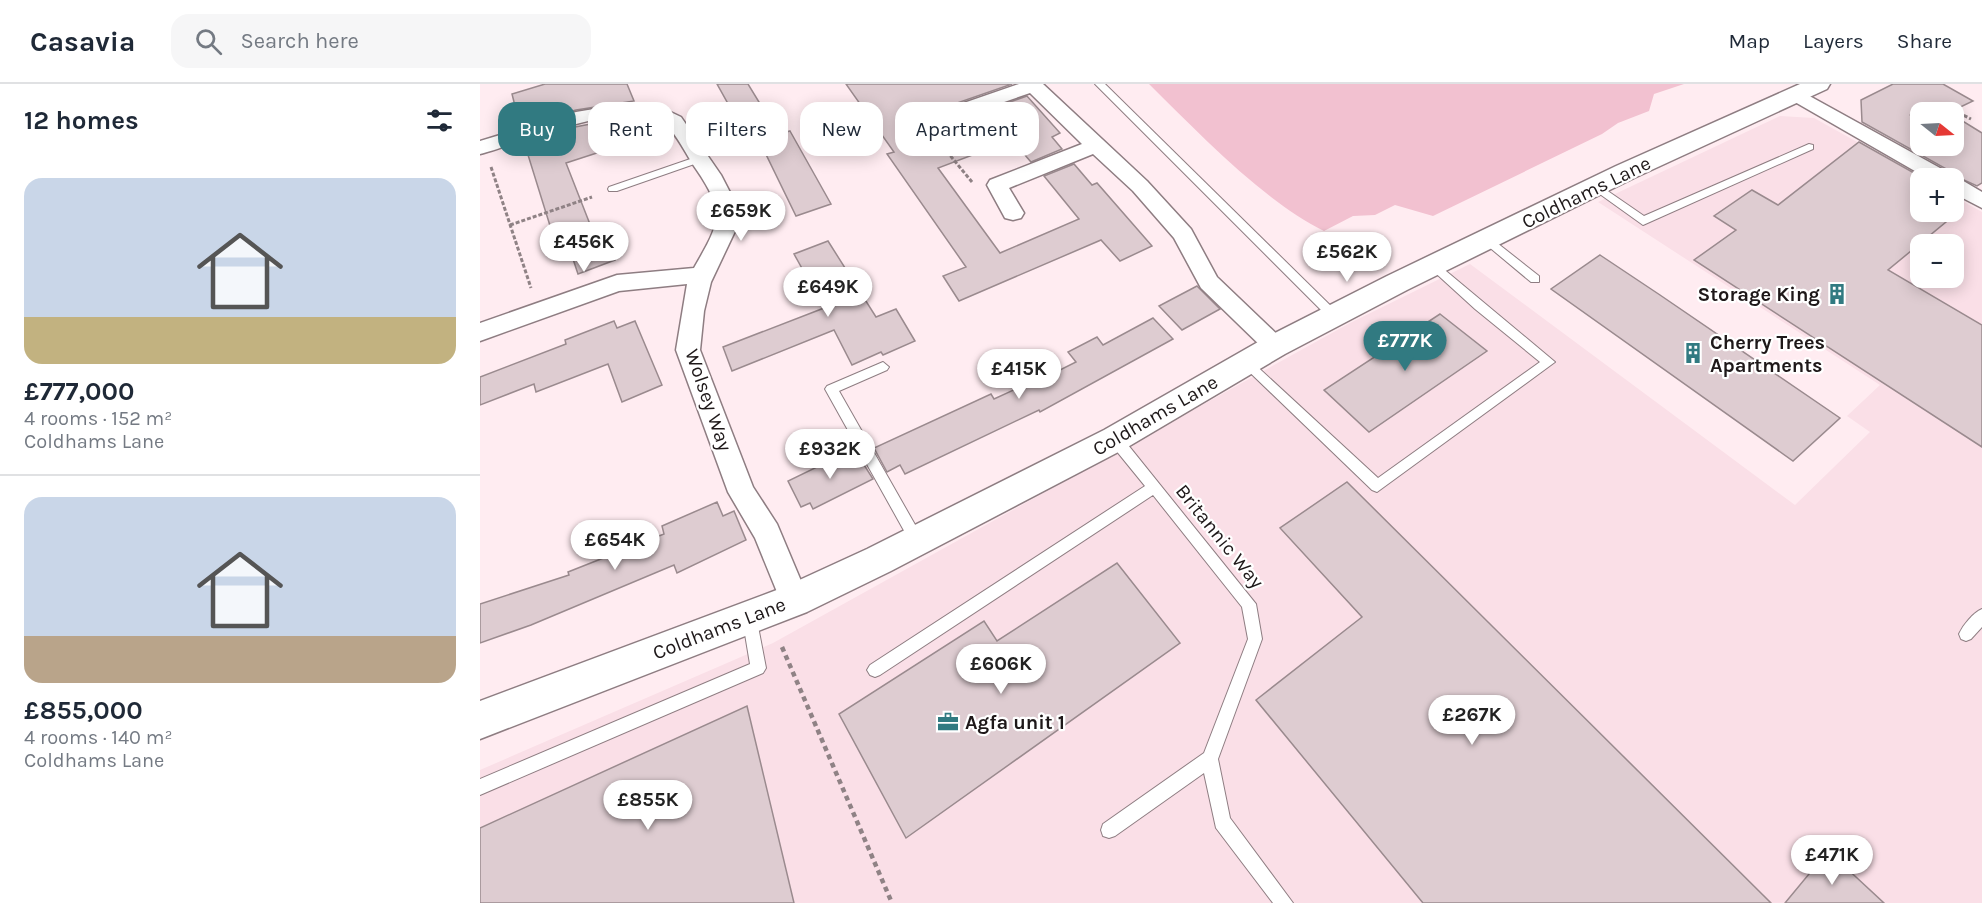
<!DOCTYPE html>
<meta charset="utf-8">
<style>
:root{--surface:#fff;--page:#f6f6f7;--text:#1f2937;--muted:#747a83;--line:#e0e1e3;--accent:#317a81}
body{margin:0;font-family:Karla,sans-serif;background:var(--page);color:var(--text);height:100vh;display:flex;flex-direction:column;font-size:22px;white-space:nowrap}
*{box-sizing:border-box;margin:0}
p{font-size:20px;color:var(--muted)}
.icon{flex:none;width:33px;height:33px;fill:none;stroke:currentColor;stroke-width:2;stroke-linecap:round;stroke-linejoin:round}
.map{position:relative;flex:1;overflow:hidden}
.drawer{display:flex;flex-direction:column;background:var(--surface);width:480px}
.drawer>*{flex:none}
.top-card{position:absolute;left:18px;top:18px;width:570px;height:54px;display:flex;gap:12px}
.needle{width:39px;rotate:108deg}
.tools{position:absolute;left:1430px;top:18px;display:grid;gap:12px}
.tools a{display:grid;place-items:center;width:54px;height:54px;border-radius:12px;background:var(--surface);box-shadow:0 3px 15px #0003;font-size:30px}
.price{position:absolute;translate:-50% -51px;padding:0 14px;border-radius:21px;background:#fff;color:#222;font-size:20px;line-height:39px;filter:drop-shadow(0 2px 3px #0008)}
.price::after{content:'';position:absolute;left:50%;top:36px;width:18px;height:14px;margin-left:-9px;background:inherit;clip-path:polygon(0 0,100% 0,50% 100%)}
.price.on{background:var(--accent);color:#fff}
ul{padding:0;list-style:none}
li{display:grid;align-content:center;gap:12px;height:318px;padding:0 24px}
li+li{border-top:2px solid var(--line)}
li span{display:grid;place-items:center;height:186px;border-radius:18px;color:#555}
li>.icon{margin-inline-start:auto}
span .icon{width:108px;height:108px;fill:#fffc;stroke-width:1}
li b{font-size:26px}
h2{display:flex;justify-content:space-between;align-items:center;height:72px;padding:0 24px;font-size:26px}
.pill{padding:0 21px;border-radius:18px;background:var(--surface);box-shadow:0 3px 15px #0003;font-size:21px;line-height:54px}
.pill.on{background:var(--accent);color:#fff}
header{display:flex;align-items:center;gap:36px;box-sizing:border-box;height:84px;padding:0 30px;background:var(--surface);border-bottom:2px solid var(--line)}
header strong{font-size:28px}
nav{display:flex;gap:33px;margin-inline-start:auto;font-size:21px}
.search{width:420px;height:54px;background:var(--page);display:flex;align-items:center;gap:15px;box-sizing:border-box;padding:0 21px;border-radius:18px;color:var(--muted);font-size:22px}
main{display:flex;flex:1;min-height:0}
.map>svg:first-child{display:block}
.built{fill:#fadfe7;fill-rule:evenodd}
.green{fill:#f2c1d0}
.building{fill:#deccd1;stroke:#9a8a8e;stroke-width:1.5}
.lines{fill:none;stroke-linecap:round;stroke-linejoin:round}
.lane-casing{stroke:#8e7d82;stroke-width:2}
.street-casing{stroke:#8e7d82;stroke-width:3}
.secondary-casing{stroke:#8e7d82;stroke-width:3}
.path-far1{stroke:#8f8285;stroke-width:3;stroke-dasharray:4 2;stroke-linecap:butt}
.path{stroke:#8f8285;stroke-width:4.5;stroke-dasharray:5 4;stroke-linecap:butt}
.lane{fill:#fff;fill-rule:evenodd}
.street{fill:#fff;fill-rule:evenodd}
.secondary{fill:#fff;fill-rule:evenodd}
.labels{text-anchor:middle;stroke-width:4.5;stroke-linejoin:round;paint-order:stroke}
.street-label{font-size:20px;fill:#1e1819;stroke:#fff}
.poi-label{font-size:20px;font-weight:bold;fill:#1e1819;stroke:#fff;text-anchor:start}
</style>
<header>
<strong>Casavia</strong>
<div class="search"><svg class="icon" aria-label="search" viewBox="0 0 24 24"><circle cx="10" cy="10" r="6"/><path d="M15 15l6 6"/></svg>Search here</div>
<nav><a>Map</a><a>Layers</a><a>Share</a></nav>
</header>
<main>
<section class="drawer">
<h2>12 homes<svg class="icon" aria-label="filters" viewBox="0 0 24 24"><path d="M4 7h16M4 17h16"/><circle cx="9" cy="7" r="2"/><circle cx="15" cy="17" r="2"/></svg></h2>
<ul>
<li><span style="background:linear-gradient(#c9d6e8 75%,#c2b280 0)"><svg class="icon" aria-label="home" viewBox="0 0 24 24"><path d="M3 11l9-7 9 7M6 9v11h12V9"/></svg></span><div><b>£777,000</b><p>4 rooms · 152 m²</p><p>Coldhams Lane</p></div></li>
<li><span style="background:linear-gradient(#c9d6e8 75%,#b9a48a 0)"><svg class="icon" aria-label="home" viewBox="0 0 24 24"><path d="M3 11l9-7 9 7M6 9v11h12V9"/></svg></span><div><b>£855,000</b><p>4 rooms · 140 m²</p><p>Coldhams Lane</p></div></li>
</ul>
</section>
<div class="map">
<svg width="1502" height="819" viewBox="0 0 1502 819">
<rect width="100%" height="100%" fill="#ffecf1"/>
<!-- built -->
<path class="built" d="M1300,32L1334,34L1442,94H1440V128H1473V112L1502,128V819H0V686L293,559L870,239L990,180L1315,421L1390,348L1367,332L1400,301L1118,118ZM1440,160H1473V194H1440Z"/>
<!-- green -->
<path class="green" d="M669,0H1204L1174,10L1169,27L1138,39L1122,50L953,132L915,121L895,131L873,132L844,147C782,116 719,49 669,0Z"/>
<!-- building -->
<g class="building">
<path d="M65,0H147L154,17L96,26L40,42L32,10Z"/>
<path d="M237,0H268L293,41L265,50Z"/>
<path d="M366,0H532L425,37L421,44L426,49H441L547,12L580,49L572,53L582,65L551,78L532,56L458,84L520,169L599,135L564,92L594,80L612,101L617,99L672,162L640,177L621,156L479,217L463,192L486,183L407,70L414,68Z"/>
<path d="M1413,0H1463L1493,17L1470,28H1440V62H1473V31L1502,49V99L1497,102L1473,91L1470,87L1382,38L1381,16Z"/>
<path d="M147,33L161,34L169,52L86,79L115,153L125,150L135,176L98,190L87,157L76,161L44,58L95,43Z"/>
<path d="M310,47L351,120L316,132L279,56Z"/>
<path d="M1379,58L1443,94H1440V128H1473V125L1478,128L1408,186L1502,241V363L1214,176L1256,146L1234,132L1272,106L1298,121Z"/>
<path d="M348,157L396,233L416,225L435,257L403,271L401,268L372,281L354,246L252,287L243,263L344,224L314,170Z"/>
<path d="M1120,171L1180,211L1360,334L1313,377L1071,205Z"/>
<path d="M717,202L740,225L702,246L679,222Z"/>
<path d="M960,230L1007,267L889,348L844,306Z"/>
<path d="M673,234L693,255L560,328L559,326L425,390L420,381L407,388L394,364L511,310L514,315L538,304L540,306L596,278L588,268L617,253L623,261Z"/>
<path d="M134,237L137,244L155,237L182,301L142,318L128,280L56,308L54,300L0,321V293L86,260L85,256Z"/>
<path d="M374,365L393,395L333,425L330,419L321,423L308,397Z"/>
<path d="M867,398L1291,819H943L776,616L882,533L800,444Z"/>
<path d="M237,418L243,432L254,427L266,456L197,489L194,481L51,541L0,559V520L89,491L88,488L184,450L182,442Z"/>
<path d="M637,479L700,559L426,754L359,630L504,537L517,557Z"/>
<path d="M267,622L314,819H0V744Z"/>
<path d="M1348,767L1404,819H1305Z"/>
</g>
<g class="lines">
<defs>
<g id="lane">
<path d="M615,0H625L858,229L860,232L858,235H850Z"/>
<path d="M1329,60L1333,61V65L1163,141L1110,103L1111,101H1119L1164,132Z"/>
<path d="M219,72L224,75L223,77L137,107H129L128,105L129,103Z"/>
<path d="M1007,151L1059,192V198H1051L1003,158V152Z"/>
<path d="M954,177L1075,278L897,408L892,406L760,279L766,274L770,276L898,394L1060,278L995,225L950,184V178Z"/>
<path d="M403,278L409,283L407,286L359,307L442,453L444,457L442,461L437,463L432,461L345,305L347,302Z"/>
<path d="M635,350L640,351L776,520L782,555L738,675L750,734L813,819H793L736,744L724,689L635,752L629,754L623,752L621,746L623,740L724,669L768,555L762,523L673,411L400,591L395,593L390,591L387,586L390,581L665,402L630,359L629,355L630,351Z"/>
<path d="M269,525L274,527L276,532L286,584L283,589L0,711V695L270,580L262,532L264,527Z"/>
<path d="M1502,525V543L1491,555L1486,557L1481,555L1479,550C1483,541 1493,529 1502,525Z"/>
</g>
<g id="street">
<path d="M539,0H563L667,97L711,145L737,193L803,256L807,262L803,268L795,271L787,268L721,204L694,154L653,107L613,70L529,104L544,129L541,134L533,136L525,134L507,101L510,96L602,60L550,9L440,47H426L423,43L426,39Z"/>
<path d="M1315,4L1469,89L1472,93L1480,95L1502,108V124L1473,109V94H1447L1308,14L1306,10L1308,6Z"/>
<path d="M150,19L180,23L201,33L241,91L256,120L257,143L231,198L224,227L220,266L273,403L297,440L329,516L324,525L314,529L304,525L275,454L248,408L196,266L207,200L139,207L0,257V239L137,191L214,184C239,140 247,130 216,85C206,71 198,51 185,40C150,11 40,60 0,70V57L96,28Z"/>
</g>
<path id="secondary" d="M1320,0H1350L1347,5L1154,94L927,206L805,270L646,364L411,487L327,528L0,655V617L302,504L387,465L624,346L785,254L907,192L1136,82Z"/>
</defs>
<!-- lane casing -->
<use href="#lane" class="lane-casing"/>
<!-- street casing -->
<use href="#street" class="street-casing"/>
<!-- secondary casing -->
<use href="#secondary" class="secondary-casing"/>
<!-- path-far1 -->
<g class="path-far1">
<path d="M1430,30L1440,35"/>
<path d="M1473,32L1479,29L1491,35"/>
<path d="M459,58L492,98"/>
<path d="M11,83L51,204"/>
<path d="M30,141L112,113"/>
</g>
<!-- path -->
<path class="path" d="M302,563L412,819"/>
<!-- lane -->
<use href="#lane" class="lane"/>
<!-- street -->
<use href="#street" class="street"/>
<!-- secondary -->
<use href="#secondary" class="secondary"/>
</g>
<!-- icons -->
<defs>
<symbol id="building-bare" viewBox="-9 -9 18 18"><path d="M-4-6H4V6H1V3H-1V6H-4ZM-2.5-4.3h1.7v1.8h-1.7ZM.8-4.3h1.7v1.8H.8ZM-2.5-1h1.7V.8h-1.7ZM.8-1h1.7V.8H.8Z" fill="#317a81" stroke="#fff" stroke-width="2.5" paint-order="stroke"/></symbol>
<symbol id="office-bare" viewBox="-9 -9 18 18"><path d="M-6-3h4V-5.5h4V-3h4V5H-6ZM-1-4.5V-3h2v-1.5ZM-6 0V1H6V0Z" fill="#317a81" stroke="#fff" stroke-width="2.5" paint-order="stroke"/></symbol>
</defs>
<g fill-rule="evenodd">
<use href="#building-bare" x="1342" y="195" width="30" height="30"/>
<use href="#building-bare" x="1198" y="254" width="30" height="30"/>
<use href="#office-bare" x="453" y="623" width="30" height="30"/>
</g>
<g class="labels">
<!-- street labels -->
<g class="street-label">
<text transform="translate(1106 108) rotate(-26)" y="7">Coldhams Lane</text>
<text transform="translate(229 316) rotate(71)" y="7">Wolsey Way</text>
<text transform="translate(675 331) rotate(-30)" y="7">Coldhams Lane</text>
<text transform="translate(740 452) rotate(51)" y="7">Britannic Way</text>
<text transform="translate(239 544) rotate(-21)" y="7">Coldhams Lane</text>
</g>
<!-- poi labels -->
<g class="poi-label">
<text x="1340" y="217" text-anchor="end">Storage King</text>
<text x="1230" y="265">Cherry Trees<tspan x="1230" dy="23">Apartments</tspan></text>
<text x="485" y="645">Agfa unit 1</text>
</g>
</g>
</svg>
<div class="tools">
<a><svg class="needle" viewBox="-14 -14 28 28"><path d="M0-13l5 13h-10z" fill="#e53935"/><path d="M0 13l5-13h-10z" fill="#747a83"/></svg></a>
<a>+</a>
<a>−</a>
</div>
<b class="price" style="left:261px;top:158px">£659K</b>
<b class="price" style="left:104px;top:189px">£456K</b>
<b class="price" style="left:867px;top:199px">£562K</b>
<b class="price" style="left:348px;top:234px">£649K</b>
<b class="price on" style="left:925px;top:288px">£777K</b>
<b class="price" style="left:539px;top:316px">£415K</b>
<b class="price" style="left:350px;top:396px">£932K</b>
<b class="price" style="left:135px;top:487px">£654K</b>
<b class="price" style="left:521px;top:611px">£606K</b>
<b class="price" style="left:992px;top:662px">£267K</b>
<b class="price" style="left:168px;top:747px">£855K</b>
<b class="price" style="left:1352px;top:802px">£471K</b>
<div class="top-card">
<a class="pill on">Buy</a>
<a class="pill">Rent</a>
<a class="pill">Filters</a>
<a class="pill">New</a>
<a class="pill">Apartment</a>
</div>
</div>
</main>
